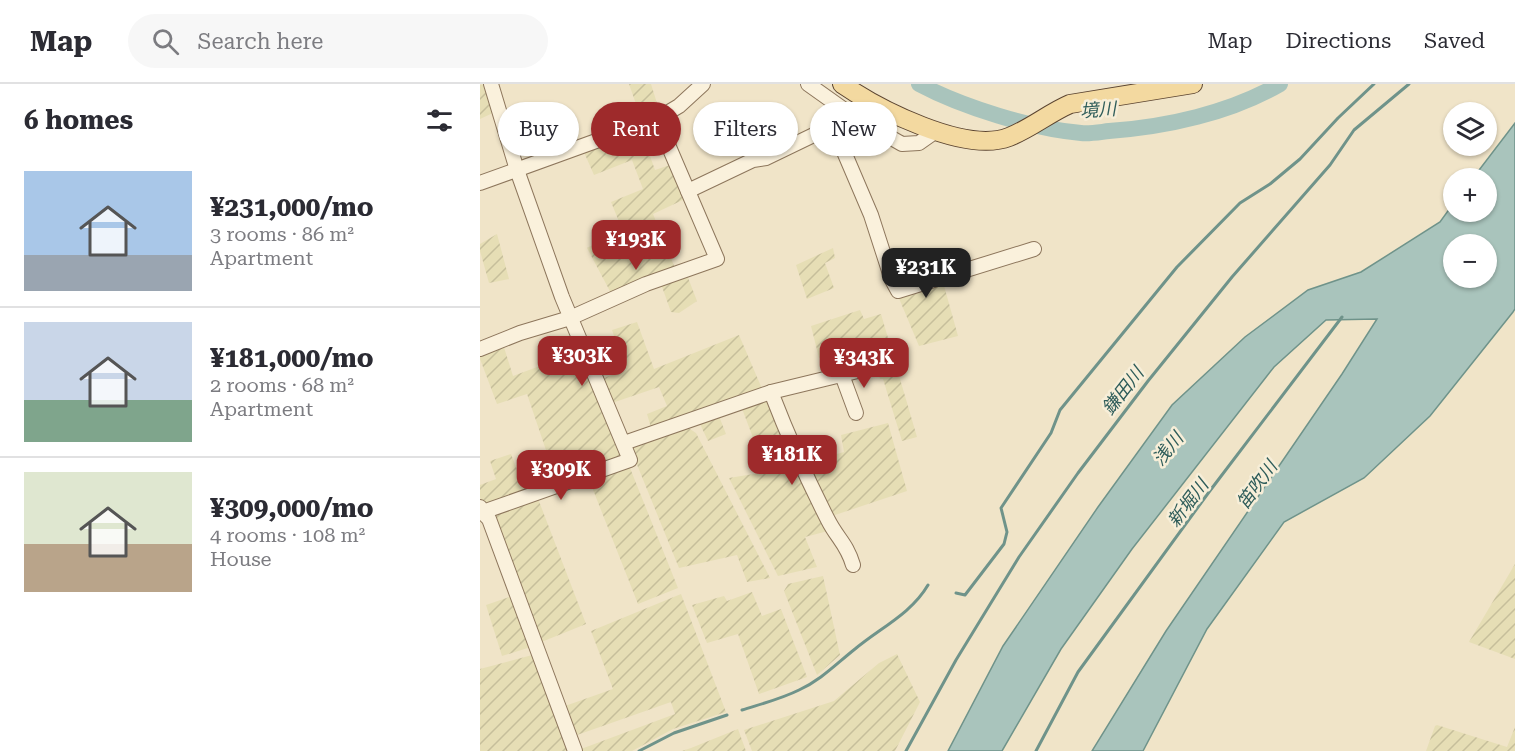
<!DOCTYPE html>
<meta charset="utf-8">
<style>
:root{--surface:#fff;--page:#f7f7f7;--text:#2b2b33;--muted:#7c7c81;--line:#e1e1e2;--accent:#9e2a2b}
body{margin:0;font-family:"Roboto Serif","Noto Sans JP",serif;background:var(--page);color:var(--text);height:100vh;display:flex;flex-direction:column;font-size:22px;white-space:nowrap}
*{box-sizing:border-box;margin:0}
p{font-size:20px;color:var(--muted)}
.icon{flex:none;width:33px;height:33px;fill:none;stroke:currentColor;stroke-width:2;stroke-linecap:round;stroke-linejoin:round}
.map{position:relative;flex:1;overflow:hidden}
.sheet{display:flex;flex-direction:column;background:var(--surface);width:480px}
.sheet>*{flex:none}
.guide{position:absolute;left:18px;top:18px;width:570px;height:54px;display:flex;gap:12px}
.tools{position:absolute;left:963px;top:18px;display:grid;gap:12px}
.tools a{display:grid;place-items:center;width:54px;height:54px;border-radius:50%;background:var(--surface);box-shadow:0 2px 4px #0004;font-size:30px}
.price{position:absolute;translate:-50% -51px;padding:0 14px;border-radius:12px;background:var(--accent);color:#fff;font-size:20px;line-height:39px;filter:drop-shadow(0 2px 3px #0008)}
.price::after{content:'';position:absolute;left:50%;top:36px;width:18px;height:14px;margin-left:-9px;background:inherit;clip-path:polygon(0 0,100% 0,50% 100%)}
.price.selected{background:#222;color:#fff}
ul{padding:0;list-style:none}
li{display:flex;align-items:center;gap:18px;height:150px;padding:0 24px}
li+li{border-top:2px solid var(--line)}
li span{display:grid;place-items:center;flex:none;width:168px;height:120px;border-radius:0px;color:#555}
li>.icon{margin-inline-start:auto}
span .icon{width:72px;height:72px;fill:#fffc;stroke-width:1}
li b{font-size:26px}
h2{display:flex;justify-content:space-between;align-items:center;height:72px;padding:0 24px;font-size:26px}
.chip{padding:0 21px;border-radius:27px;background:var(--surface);box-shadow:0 2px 4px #0004;font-size:21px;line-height:54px}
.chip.selected{background:var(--accent);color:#fff}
header{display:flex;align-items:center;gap:36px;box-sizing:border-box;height:84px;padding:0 30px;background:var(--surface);border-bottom:2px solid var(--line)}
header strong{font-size:28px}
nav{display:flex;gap:33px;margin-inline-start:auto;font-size:21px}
.search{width:420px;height:54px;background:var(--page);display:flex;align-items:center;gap:15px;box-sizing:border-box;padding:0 21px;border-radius:33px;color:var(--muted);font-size:22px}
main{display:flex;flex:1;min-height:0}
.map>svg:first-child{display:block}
.farmland{fill:url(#farmland-furrows)}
.water{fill:#a9c4bc;stroke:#6f938a;stroke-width:1.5;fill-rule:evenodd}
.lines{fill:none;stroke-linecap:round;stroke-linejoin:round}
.stream{stroke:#6f938a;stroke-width:3}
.river{stroke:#a9c4bc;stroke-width:16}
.minor-casing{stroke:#8d765c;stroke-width:16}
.major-casing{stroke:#5b4430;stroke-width:20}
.minor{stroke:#faf1dc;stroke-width:14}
.major{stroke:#f3d9a0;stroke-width:18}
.labels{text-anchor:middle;stroke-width:5;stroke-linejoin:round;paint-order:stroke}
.water-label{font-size:18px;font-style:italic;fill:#2f5d5a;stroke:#f7eed8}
</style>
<header>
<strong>Map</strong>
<div class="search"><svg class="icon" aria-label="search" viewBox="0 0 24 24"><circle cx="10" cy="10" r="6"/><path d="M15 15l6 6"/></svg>Search here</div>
<nav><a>Map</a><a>Directions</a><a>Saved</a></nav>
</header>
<main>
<section class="sheet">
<h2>6 homes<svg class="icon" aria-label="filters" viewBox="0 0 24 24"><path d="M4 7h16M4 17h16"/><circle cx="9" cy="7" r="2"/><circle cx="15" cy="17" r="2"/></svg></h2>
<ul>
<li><span style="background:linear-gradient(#a9c7e8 70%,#9aa5b1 0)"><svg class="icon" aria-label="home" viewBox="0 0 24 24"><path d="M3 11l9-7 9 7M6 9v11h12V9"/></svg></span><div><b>¥231,000/mo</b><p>3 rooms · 86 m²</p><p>Apartment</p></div></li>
<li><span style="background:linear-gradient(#c9d6e8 65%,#7fa58c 0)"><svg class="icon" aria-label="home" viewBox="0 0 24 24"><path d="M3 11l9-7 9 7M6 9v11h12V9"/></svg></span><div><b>¥181,000/mo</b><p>2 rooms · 68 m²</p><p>Apartment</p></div></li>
<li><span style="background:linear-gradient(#dfe7d0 60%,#b9a48a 0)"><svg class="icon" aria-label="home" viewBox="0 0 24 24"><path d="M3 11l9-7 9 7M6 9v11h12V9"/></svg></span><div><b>¥309,000/mo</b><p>4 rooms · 108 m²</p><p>House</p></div></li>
</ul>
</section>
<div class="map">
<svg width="1035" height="667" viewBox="0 0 1035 667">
<defs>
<pattern id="farmland-furrows" width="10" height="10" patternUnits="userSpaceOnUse" patternTransform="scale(1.5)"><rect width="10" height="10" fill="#e6deb5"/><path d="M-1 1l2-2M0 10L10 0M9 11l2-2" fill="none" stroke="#c6bf9b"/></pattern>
</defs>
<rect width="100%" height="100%" fill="#f0e4c8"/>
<!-- farmland -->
<g class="farmland">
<path d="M6,0L15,28L0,35V1Z"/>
<path d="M149,0H171L180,29L162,37Z"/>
<path d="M161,47L175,86L190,81L205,115L173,130L195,184L132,211L107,164L142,145L131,118L163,105L152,76L114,91L103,66Z"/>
<path d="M17,150L29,195L9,199L0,167V160Z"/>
<path d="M353,164L355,174L345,179L354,204L327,215L316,181Z"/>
<path d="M207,191L217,217L199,229L191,228L181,200Z"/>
<path d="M463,198L478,252L439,262L418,212Z"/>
<path d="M380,226L384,235L401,230L437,353L422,357L403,295H400L395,278L380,282L375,264L339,274L331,242Z"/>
<path d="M157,238L174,285L259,251L283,307L172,347L167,330L187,322L179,303L132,319L121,295L146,286L132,246Z"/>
<path d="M23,260L33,292L100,267L143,374L4,424L0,413V401L16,395L10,377L31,370L38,388L70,378L47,310L17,320L0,275V269Z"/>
<path d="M289,313L348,447L325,453L337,483L298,492L249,394L286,388L261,322Z"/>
<path d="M239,332L246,350L228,357L220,340Z"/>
<path d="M408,339L427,407L352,432L325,379L364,368L361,351Z"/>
<path d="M207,343L216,349L290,494L267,498L257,471L199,484L149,361Z"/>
<path d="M148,379L198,504L158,520L108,393Z"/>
<path d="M57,412L106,540L59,559L9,429Z"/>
<path d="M1035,480V575L989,558Z"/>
<path d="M343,492L360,571L337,591L304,507L308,500Z"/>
<path d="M272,508L282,532L301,525L327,593L279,610L258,550L227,559L212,521L244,512L247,517Z"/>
<path d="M201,510L246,628L193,645L152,667H102L101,665L195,630L191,618L97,651L85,622L133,605L111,547Z"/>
<path d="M35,511L54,562L22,572L6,521Z"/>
<path d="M56,570L90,667H0V585Z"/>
<path d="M417,570L440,618L415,667H272L264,646L354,617L399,579Z"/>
<path d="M957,641L1027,663L1035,643V667H946L955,642Z"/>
<path d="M258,645L266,667H202L211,664Z"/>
</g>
<!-- water -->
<path class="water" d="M1035,39V225L1033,228L950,332L884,394L804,438L727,545L663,667H612L686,547L862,290L897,235L846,236L794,283L652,465L581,565L522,667H468L523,562L618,423L692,321L765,253L828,206L881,188L960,138L973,120L974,128H1006V94H993ZM1006,160V194H974V160Z"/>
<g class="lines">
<!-- stream -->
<g class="stream">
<path d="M476,509L485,511L524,460L527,448L521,424L571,349L580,326L697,183L760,119L790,100L820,75L858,34L894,0"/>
<path d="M262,626C281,620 301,615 319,606C341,596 356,580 375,565C400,544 431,530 448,501"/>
<path d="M159,667L194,649L247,631"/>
<path d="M426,667L476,576L539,473L598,389L668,297L752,193L850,81L874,46L929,0"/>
<path d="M556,667L598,588L729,408L862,233"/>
</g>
<!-- river -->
<path class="river" d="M439,0C482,23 553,45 601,49C610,50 620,48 629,47C686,43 750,29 800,0"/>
<defs>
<g id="minor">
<path d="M328,0L373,32L422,60L439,59L456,47"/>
<path d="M353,42L391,131L412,196L418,207L554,165"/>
<path d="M0,99L177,35L199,22L223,0"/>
<path d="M208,107L273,76L286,74L373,32"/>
<path d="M0,265L40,249L90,234L166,200L237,175L177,35"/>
<path d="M362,291L376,329"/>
<path d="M291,308C308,352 327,395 348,436C357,454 367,460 373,481"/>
<path d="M144,359L291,308L394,283"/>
<path d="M0,423L2,428L9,435L95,667"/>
<path d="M0,429L150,376L82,213L37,86L11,0"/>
</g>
<path id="major" d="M362,0C398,25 485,70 529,53C550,45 569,29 590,20L713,0"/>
</defs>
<!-- minor casing -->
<use href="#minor" class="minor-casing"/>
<!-- major casing -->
<use href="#major" class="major-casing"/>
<!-- minor -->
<use href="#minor" class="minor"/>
<!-- major -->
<use href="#major" class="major"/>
</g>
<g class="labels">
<!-- water labels -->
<g class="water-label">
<text transform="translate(618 26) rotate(-4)" y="6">境川</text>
<text transform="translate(643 307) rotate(-52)" y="6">鎌田川</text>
<text transform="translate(688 365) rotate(-51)" y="6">浅川</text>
<text transform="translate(777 401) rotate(-54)" y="6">笛吹川</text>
<text transform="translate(708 419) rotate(-53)" y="6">新堀川</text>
</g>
</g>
</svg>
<div class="tools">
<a><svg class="icon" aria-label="layers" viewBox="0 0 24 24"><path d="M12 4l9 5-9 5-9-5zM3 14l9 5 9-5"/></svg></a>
<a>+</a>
<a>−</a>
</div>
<b class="price" style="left:156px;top:187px">¥193K</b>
<b class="price selected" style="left:446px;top:215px">¥231K</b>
<b class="price" style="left:102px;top:303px">¥303K</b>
<b class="price" style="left:384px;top:305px">¥343K</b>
<b class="price" style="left:312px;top:402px">¥181K</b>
<b class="price" style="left:81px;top:417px">¥309K</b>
<div class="guide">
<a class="chip">Buy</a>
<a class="chip selected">Rent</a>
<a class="chip">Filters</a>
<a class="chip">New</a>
</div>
</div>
</main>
